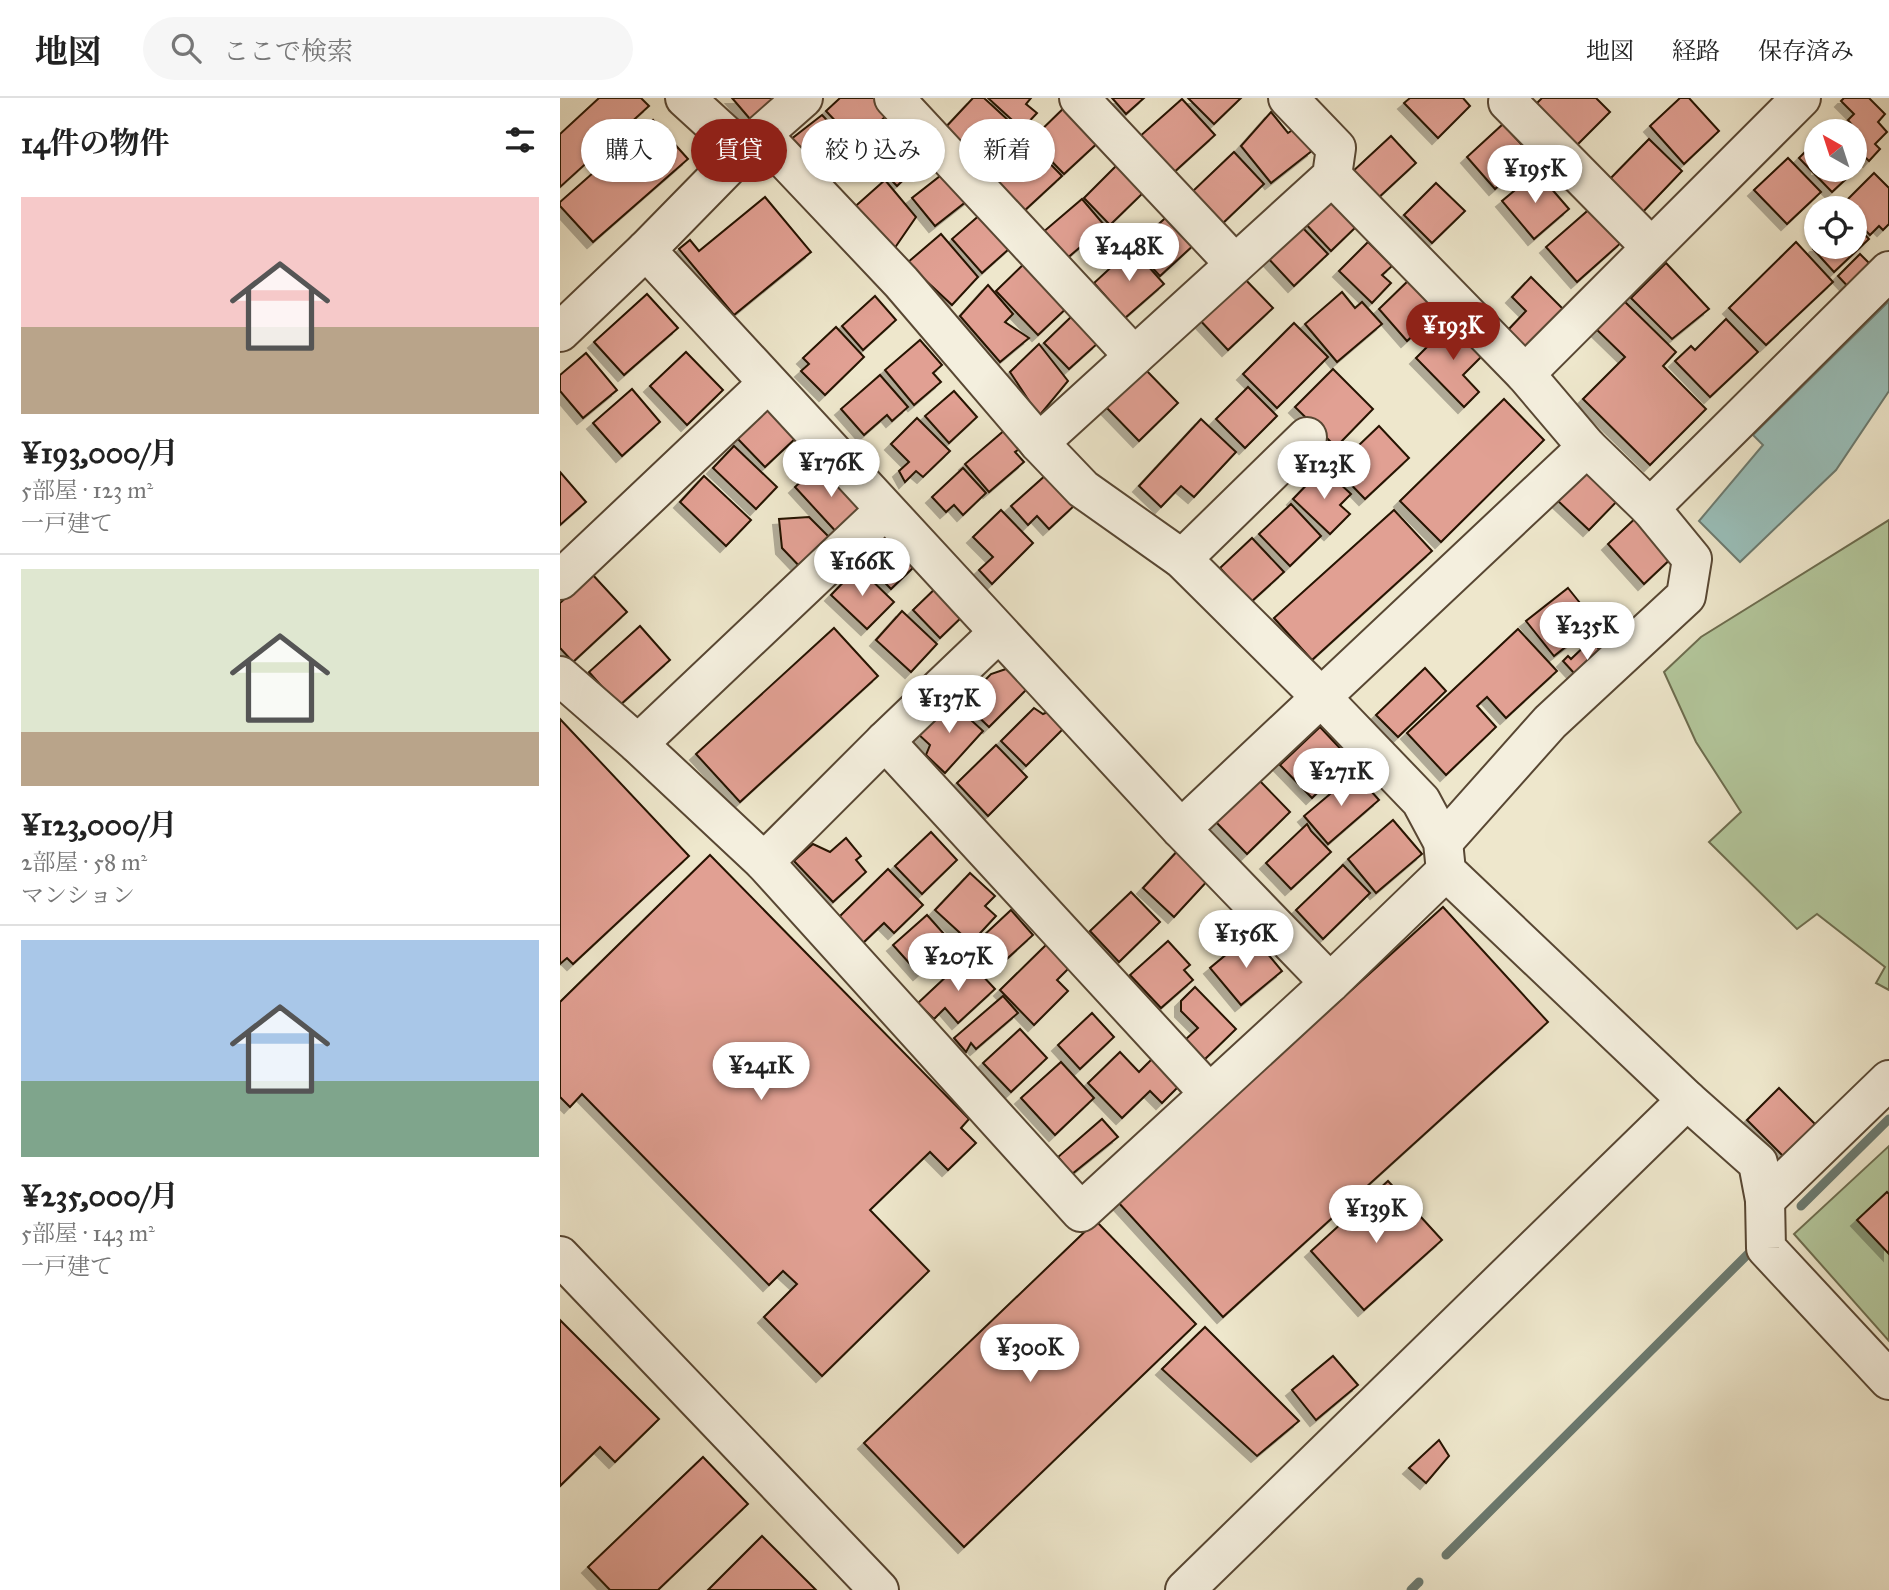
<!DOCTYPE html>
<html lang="ja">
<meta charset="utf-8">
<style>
:root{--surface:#fff;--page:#f6f6f6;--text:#222;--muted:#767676;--line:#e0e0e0;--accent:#8f2418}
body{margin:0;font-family:"IM FELL Great Primer","Noto Serif JP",serif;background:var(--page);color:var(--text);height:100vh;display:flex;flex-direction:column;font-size:26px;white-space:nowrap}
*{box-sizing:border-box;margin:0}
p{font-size:23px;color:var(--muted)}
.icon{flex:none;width:38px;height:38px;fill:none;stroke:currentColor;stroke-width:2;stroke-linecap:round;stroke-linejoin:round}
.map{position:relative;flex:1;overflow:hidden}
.details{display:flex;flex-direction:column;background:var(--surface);width:560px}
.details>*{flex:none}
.guide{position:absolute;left:21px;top:21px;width:665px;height:63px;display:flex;gap:14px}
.needle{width:46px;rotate:321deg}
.controls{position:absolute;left:1244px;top:21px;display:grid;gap:14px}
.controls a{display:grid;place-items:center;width:63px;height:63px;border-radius:50%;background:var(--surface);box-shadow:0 2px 5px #0004;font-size:35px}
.price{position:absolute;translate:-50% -60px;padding:0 16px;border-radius:24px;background:#fff;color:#222;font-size:23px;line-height:46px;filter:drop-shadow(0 2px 4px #0008)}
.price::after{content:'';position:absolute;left:50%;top:42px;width:21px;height:16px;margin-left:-10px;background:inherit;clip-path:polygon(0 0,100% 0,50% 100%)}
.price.on{background:var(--accent);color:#fff}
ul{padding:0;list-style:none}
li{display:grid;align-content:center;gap:14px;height:371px;padding:0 21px}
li+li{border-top:2px solid var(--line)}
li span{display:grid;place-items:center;height:217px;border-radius:0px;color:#555}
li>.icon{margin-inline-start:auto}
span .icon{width:126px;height:126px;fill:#fffc;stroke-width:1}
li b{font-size:30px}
h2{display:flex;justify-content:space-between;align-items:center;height:84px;padding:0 21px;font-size:30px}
.tag{padding:0 24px;border-radius:32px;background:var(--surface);box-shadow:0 2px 5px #0004;font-size:24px;line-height:63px}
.tag.on{background:var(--accent);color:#fff}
header{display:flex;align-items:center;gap:42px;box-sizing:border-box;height:98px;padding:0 35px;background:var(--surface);border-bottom:2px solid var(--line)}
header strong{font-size:33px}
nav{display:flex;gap:38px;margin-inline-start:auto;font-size:24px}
.search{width:490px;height:63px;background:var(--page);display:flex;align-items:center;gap:18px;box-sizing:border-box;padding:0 24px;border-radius:38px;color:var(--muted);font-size:26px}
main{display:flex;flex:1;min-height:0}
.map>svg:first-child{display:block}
.green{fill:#b3c79c;stroke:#6c6c4e;stroke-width:2}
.water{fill:#99bfba;stroke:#6b7a70;stroke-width:2}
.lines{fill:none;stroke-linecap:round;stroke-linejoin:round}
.stream{stroke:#6b7a70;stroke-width:9}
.building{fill:#e1a093;stroke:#261200;stroke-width:2;filter:url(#shadow)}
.minor-casing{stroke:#584733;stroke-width:42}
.minor{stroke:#f4efde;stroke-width:38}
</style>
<header>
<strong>地図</strong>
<div class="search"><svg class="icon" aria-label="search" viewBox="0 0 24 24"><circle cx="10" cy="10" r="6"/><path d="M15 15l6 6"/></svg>ここで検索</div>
<nav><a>地図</a><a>経路</a><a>保存済み</a></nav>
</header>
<main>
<section class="details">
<h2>14件の物件<svg class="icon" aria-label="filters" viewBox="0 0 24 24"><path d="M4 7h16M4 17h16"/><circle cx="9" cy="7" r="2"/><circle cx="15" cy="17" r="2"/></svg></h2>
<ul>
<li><span style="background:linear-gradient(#f6c9c9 60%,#b9a48a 0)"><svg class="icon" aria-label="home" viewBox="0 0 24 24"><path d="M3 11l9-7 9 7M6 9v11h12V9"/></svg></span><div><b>¥193,000/月</b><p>5部屋 · 123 m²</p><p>一戸建て</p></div></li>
<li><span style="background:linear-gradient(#dfe7d0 75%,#b9a48a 0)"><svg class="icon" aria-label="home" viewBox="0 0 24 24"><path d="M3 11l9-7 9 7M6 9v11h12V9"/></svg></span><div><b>¥123,000/月</b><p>2部屋 · 58 m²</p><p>マンション</p></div></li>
<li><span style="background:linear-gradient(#a9c7e8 65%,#7fa58c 0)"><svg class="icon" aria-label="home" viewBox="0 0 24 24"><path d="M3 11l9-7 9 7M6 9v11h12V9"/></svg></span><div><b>¥235,000/月</b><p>5部屋 · 143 m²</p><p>一戸建て</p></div></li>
</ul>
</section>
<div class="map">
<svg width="1329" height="1492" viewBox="0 0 1329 1492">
<defs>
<filter id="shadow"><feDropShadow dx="-6" dy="6" stdDeviation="0" flood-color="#0004"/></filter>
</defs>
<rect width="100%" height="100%" fill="#eee7cc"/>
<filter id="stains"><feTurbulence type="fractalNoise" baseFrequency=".00286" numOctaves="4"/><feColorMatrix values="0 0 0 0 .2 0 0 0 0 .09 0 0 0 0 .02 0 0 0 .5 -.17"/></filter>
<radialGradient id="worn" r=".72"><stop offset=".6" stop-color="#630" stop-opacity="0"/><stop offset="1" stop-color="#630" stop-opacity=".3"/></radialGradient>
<!-- green -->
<g class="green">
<path d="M1329,422V892L1316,885L1325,869L1257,816L1237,831L1149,744L1181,714L1136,644L1104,574L1141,539Z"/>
<path d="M1329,1048V1243L1234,1136Z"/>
</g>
<!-- water -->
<path class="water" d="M1329,203V293L1276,372L1180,464L1139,423L1203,347L1193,337Z"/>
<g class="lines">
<!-- stream -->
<g class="stream">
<path d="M1241,1108L1329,1021"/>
<path d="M886,1457L1190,1154"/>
<path d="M851,1492L859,1484"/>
</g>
</g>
<!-- building -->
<g class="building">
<path d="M39,0H81L89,8L0,89V36Z"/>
<path d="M172,0H215L190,21Z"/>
<path d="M280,0H320L331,13L297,46L266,13Z"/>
<path d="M413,0H424L449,23L415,60L384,31Z"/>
<path d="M428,0H471L466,6L477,15L462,31Z"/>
<path d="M552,0H584L566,16Z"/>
<path d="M628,0H681L654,26Z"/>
<path d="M850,0H903L910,8L878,40L844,5Z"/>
<path d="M982,0H1036L1050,14L1014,50L973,9Z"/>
<path d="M1120,0H1129L1159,33L1124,66L1090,28Z"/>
<path d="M1284,0H1309L1325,16L1318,24L1327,34L1315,46L1320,51L1309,63L1295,49V33H1287L1293,28L1288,22L1294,16L1281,3Z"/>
<path d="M622,1L655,37L611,77L578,40Z"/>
<path d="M510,4L543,40L504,76L471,42Z"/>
<path d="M711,14L728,35L740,27L753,52L711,85L681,48Z"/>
<path d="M262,17L302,59L266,85L230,42Z"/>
<path d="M93,22L128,61L33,144L0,108V104Z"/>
<path d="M943,26L972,58L935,91L907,59Z"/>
<path d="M344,30L370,56L337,88L312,62Z"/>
<path d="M831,38L856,65L816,102L791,75Z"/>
<path d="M1089,41L1122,73L1079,118L1046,85Z"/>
<path d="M1256,43V72H1295V61L1301,67L1272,94L1239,60Z"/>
<path d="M469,44L502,78L463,114L431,80Z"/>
<path d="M674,54L704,86L662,126L632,94Z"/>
<path d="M1228,60L1261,94L1227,126L1194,92Z"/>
<path d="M559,65L585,93L550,127L524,100Z"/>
<path d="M389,71L412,99L375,128L352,100Z"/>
<path d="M977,74L1009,111L974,141L942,103Z"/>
<path d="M1314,75L1329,90V126L1323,132L1319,128L1310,137L1295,122V110H1283L1281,108Z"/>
<path d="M325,82L356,119L332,154L290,113Z"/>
<path d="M876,85L905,113L872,145L844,117Z"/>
<path d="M774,97L800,125L771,153L744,124Z"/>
<path d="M205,99L251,154L174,217L119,151L130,142L139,153Z"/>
<path d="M522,101L545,128L505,162L482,135Z"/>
<path d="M1033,108L1063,143L1017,184L986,149Z"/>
<path d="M429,109L459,142L422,175L392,141Z"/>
<path d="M611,115L637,144L600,178L573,149Z"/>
<path d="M740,127L768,156L734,188L706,158Z"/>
<path d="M1295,127L1309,141L1274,174L1253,151L1256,148L1295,149Z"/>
<path d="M381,136L418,179L392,207L347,165Z"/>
<path d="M808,144L832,168L822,177L831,185L812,205L779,173Z"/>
<path d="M1236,144L1273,184L1206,247L1169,210Z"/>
<path d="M572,150L604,186L565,220L534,185Z"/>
<path d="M1300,156L1317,173L1294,195L1278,178Z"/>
<path d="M470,160L512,205L478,237L436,193Z"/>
<path d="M1106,165L1149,211L1112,241L1071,200Z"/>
<path d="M681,177L713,210L668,252L637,219Z"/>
<path d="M971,179L1008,216L970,254L948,232L966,213L952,199Z"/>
<path d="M851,180L882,211L847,243L819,211Z"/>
<path d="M428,187L453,216L445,224L469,240L440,264L400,218Z"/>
<path d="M782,194L795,210L802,204L822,226L777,264L745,226Z"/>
<path d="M87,196L118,230L64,277L34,244Z"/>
<path d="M315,198L336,222L303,252L282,228Z"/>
<path d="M1062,201L1116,254L1103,268L1146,311L1090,367L1023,301L1065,259L1034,229Z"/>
<path d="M512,218L538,245L509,271L484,245Z"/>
<path d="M1166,221L1198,254L1150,299L1115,263L1131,248L1135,252Z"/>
<path d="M893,223L925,255L903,277L919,294L904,309L856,260Z"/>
<path d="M734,225L768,259L717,310L683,276Z"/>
<path d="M276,229L304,259L265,297L241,273L249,266L243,260Z"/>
<path d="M360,242L382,267L373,275L381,284L354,307L325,272Z"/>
<path d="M479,246L508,283L479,318L450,274Z"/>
<path d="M126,254L163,292L127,327L90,288Z"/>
<path d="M26,255L57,292L23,320L0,293V277Z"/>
<path d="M584,270L618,305L579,343L545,308Z"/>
<path d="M773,271L813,311L776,349L735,309Z"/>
<path d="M320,277L348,309L332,323L327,317L304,337L281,311Z"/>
<path d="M688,289L717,318L685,350L656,321Z"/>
<path d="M72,291L100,324L62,358L33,325Z"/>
<path d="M394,293L417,319L389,345L365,318Z"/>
<path d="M944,301L984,342L881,444L840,403Z"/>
<path d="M208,307L238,338L205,369L176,339Z"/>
<path d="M357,320L390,353L363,379L356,373L345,384L339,373L349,364L331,346Z"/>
<path d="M641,321L676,354L634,399L621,388L601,409L579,388Z"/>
<path d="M819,328L849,360L805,401L775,370Z"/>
<path d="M446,331L462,349L455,354L464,364L429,394L405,366Z"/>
<path d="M174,348L217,389L196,411L153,370Z"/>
<path d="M262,364L308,413L280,438L235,389Z"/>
<path d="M1029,367L1062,398L1029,432L997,402Z"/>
<path d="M403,370L426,395L403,417L394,407L386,414L372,399Z"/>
<path d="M763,370L791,396L780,407L790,416L770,436L733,401Z"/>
<path d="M0,374L26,404L0,427Z"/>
<path d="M487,376L515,407L489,431L477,418L468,427L451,408Z"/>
<path d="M144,378L191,422L166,448L120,404Z"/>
<path d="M731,406L761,438L730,468L699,436Z"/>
<path d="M441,412L473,445L432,486L419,472L433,459L413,439Z"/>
<path d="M834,412L872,453L752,562L714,520Z"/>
<path d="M1081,415L1118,454L1084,486L1048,446Z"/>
<path d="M249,419L274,444L244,473L222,450L219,421Z"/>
<path d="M329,438L356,467L331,491L304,463Z"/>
<path d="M692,440L724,474L691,504L660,470Z"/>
<path d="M298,469L334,504L307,531L271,497Z"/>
<path d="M32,476L67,514L13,564L0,550V505Z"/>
<path d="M380,486L407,514L380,540L353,512Z"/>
<path d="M1008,490L1036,525L994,558L966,523Z"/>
<path d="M342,513L377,546L351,574L316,542Z"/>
<path d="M80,528L110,562L59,608L29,574Z"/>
<path d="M274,530L318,578L180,704L136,656Z"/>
<path d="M958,531L997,573L946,620L927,599L917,608L936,629L886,677L847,635Z"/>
<path d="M1031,542L1049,562L1024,586L1003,563L1008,558L1011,561Z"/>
<path d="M865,570L886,593L838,639L816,617Z"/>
<path d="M446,571L467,591L429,629L403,604L431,576Z"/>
<path d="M388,601L423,633L385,675L366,657L370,647L357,635Z"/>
<path d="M474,610L483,616L490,613L505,629L466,668L441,643Z"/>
<path d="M0,621L129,758L13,866L7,860L0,866Z"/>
<path d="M760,629L791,662L752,700L720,667Z"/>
<path d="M436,647L467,679L428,718L397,685Z"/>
<path d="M795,675L819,702L768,746L744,718Z"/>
<path d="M698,681L730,714L687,756L654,722Z"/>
<path d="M833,722L862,756L816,795L788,761Z"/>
<path d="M747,726L751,733L771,754L731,791L706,765Z"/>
<path d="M371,734L397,762L362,796L335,768Z"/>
<path d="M286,740L301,758L296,762L306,774L273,804L234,763L253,746L270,754Z"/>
<path d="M622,748L651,779L614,819L583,790Z"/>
<path d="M150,757L409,1021L401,1030L416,1045L388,1072L370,1054L310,1112L369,1173L262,1278L204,1219L237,1186L223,1173L209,1187L22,996L10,1009L0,999V904Z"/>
<path d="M783,767L810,795L763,841L736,812Z"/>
<path d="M328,771L363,807L334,835L324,825L303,845L278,820Z"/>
<path d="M410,775L435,798L425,808L436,818L411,845L375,812Z"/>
<path d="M571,794L600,824L559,864L530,833Z"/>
<path d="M883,809L988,924L663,1219L558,1104Z"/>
<path d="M451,812L473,837L428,878L406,854Z"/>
<path d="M367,817L393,846L359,876L333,847Z"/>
<path d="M691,836L722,873L681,907L650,870Z"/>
<path d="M608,843L630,867L624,872L633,882L601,910L570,877Z"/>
<path d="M488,845L511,868L497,882L508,893L474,927L440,892Z"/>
<path d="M406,860L435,891L398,925L385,910L374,921L358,905Z"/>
<path d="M635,889L676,931L644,962L625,942L638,930L621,913V903Z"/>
<path d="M443,898L458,915L416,951L411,945L406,954L394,940Z"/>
<path d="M532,915L554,939L520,971L498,947Z"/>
<path d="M460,931L487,960L451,994L423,965Z"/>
<path d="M560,954L579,974L593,960L620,987L602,1005L590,993L562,1020L528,985Z"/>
<path d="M501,964L534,1000L495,1037L461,1000Z"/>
<path d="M1219,990L1262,1033L1237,1057H1222L1187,1022Z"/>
<path d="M542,1021L558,1039L512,1076L498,1059Z"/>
<path d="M828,1083L882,1142L804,1212L751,1153Z"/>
<path d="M1327,1094L1329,1096V1156L1297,1122Z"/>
<path d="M536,1123L636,1226L404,1449L304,1345Z"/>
<path d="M0,1222L99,1321L55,1364L40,1349L0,1388Z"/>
<path d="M645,1229L739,1323L697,1358L602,1271Z"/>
<path d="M773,1258L798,1287L756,1322L732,1292Z"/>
<path d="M879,1342L889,1358L866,1385L849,1370Z"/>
<path d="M143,1359L188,1406L98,1492H50L28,1469Z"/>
<path d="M202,1438L256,1492H148Z"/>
</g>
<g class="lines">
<defs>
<g id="minor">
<path d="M125,0L183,53"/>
<path d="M334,0L574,258"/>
<path d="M519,0L675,166"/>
<path d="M951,0L948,4L1091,149"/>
<path d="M202,37L341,184L479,345L523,391L622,461L761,599L861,703L883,744L886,773L1127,1002L1198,1065L1205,1102L1206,1150L1329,1282"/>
<path d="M772,78L965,276L1027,349L1090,410L1132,461L1126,498L990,624L883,744"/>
<path d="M86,152L621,731L770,885"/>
<path d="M0,234L86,152L183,53L243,0"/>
<path d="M965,276L1241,0"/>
<path d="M479,345L772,78L776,50L728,0"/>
<path d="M1090,410L1329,173"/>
<path d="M622,461L747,339"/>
<path d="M0,482L208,285"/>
<path d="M0,578L78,646L204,764L521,1114L770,885L886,773"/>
<path d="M325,643L649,995"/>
<path d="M78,646L325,412"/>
<path d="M621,731L1027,349"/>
<path d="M204,764L325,643L438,535"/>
<path d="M1205,1102L1329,982"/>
<path d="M0,1158L319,1492"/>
<path d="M625,1492L1127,1002"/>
</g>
</defs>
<!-- minor casing -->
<use href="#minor" class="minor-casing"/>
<!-- minor -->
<use href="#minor" class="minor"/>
</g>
<rect width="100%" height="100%" filter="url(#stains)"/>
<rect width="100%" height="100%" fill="url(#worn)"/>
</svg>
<div class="controls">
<a><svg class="needle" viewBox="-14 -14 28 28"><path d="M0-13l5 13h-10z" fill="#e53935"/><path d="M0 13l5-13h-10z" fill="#767676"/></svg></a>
<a><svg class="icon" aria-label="locate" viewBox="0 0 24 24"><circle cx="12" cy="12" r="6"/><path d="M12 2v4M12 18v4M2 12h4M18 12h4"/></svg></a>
</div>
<b class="price" style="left:975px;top:107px">¥195K</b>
<b class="price" style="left:569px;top:185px">¥248K</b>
<b class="price on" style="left:893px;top:264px">¥193K</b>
<b class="price" style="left:271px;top:401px">¥176K</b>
<b class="price" style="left:764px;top:403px">¥123K</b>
<b class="price" style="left:302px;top:500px">¥166K</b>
<b class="price" style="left:1027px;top:564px">¥235K</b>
<b class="price" style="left:389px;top:637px">¥137K</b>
<b class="price" style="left:781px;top:710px">¥271K</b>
<b class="price" style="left:686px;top:872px">¥156K</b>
<b class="price" style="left:398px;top:895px">¥207K</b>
<b class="price" style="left:201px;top:1004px">¥241K</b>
<b class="price" style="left:816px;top:1147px">¥139K</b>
<b class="price" style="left:470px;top:1286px">¥300K</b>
<div class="guide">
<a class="tag">購入</a>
<a class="tag on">賃貸</a>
<a class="tag">絞り込み</a>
<a class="tag">新着</a>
</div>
</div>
</main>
